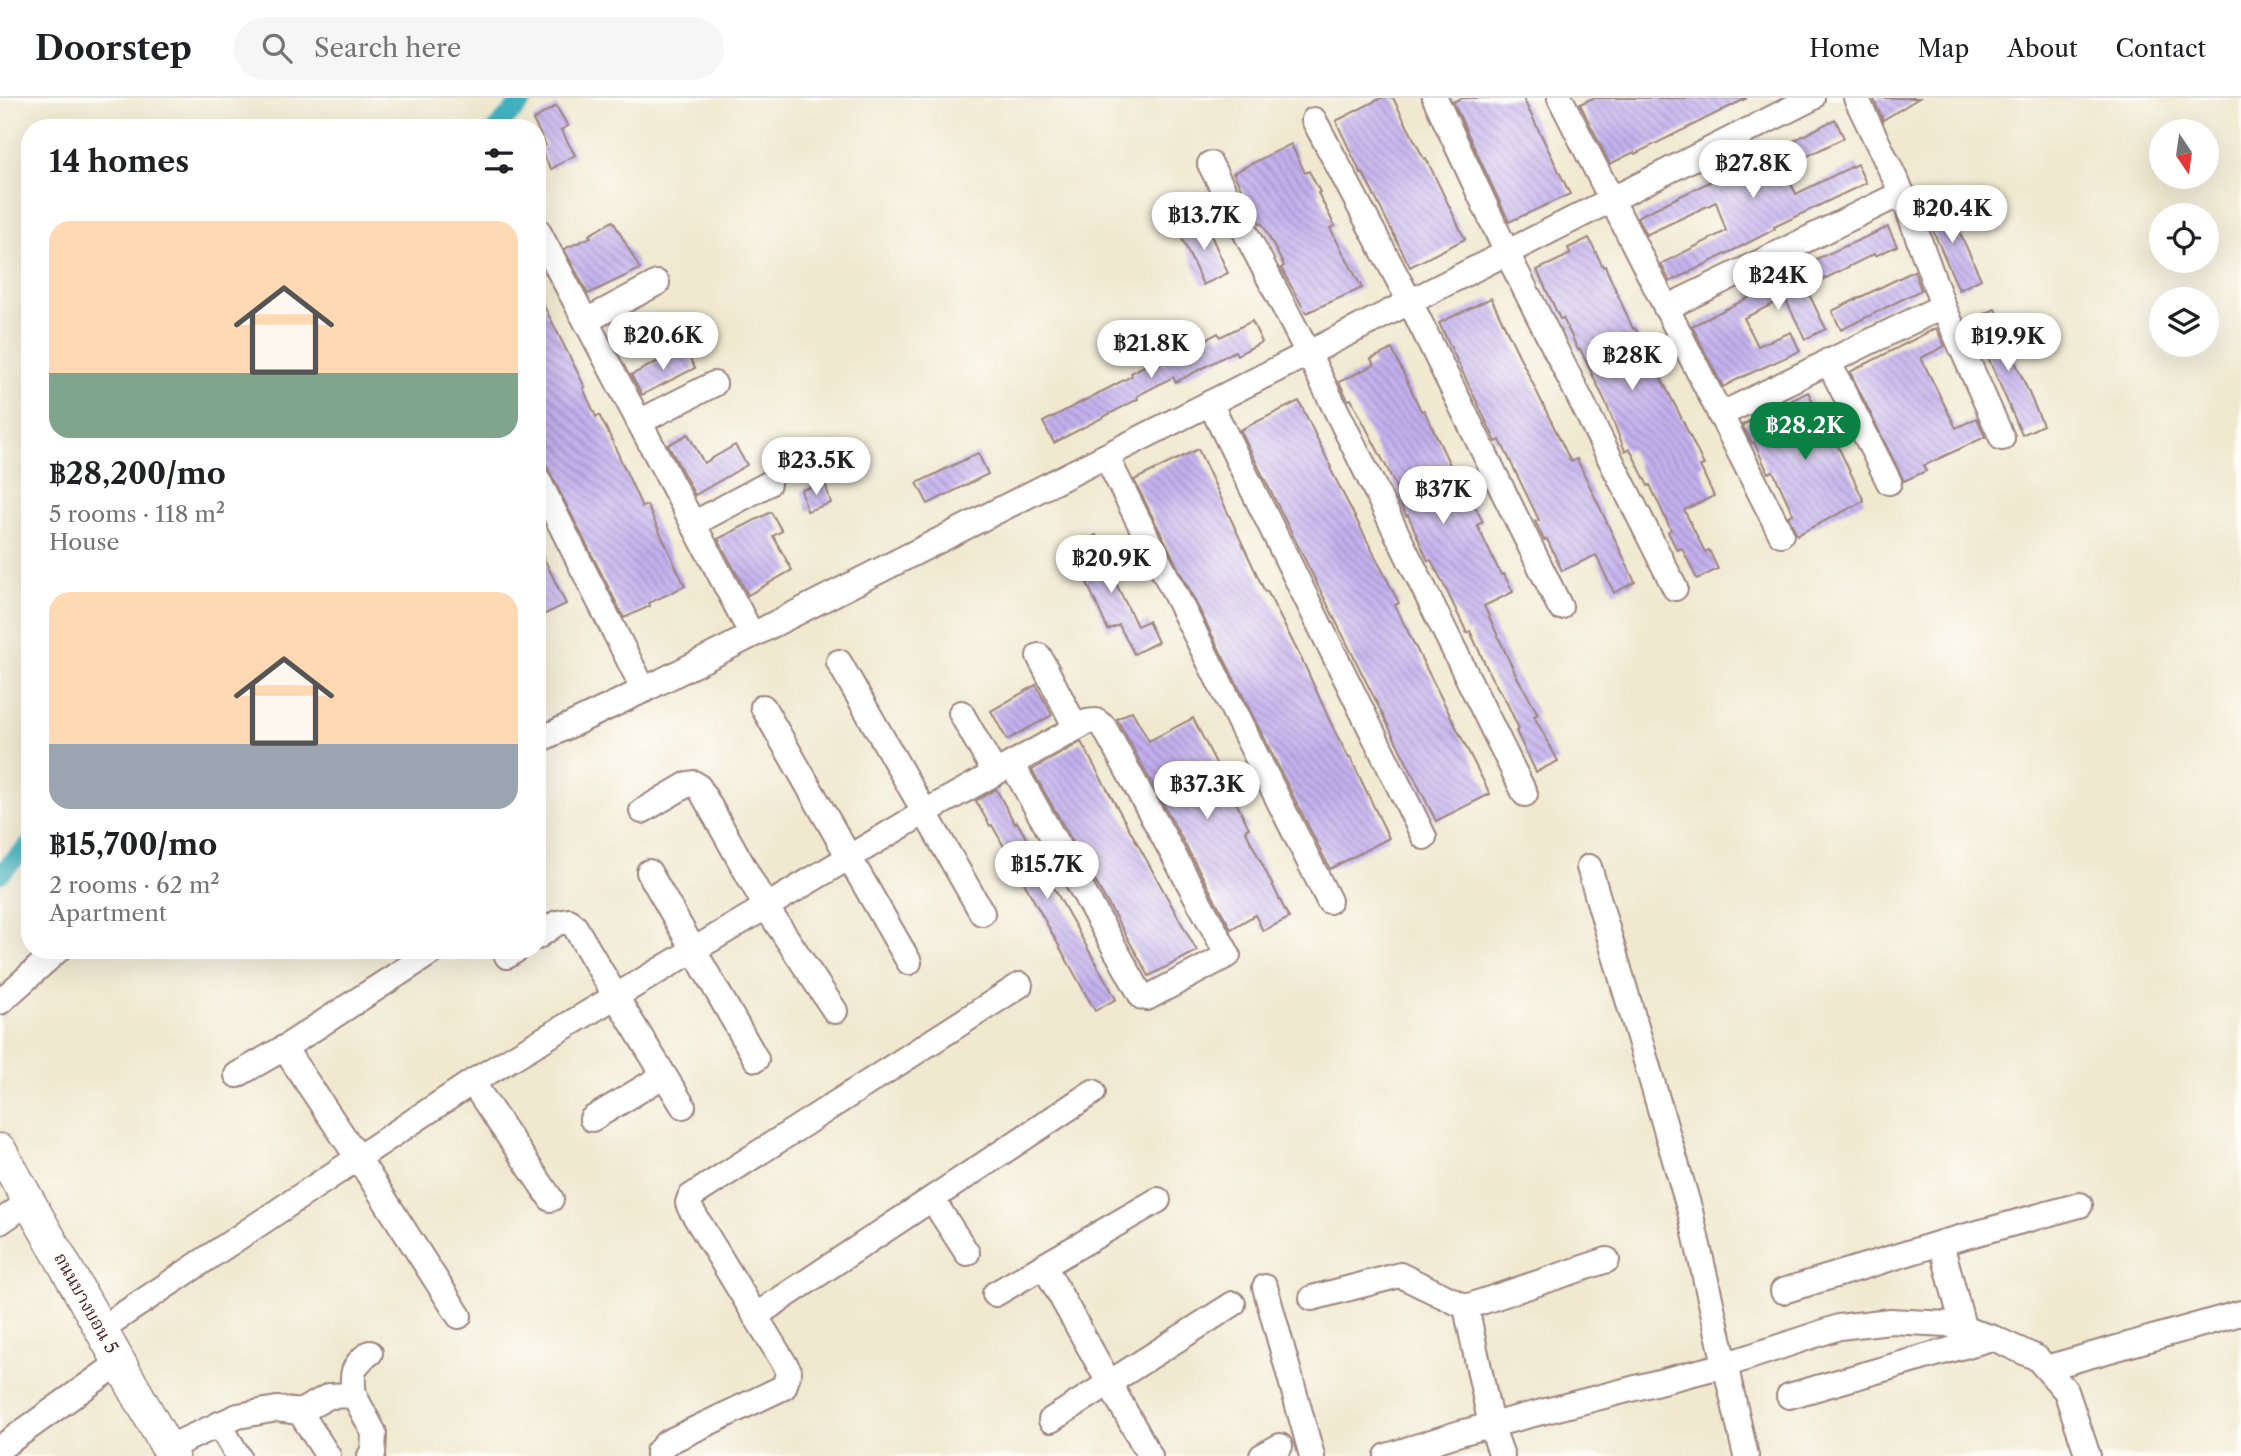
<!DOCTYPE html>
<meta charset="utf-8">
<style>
:root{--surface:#fff;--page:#f6f6f6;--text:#202124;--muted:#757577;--line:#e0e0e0;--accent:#0b8043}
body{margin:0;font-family:"Libre Caslon Text","Noto Serif Thai",serif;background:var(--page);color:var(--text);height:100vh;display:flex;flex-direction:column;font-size:26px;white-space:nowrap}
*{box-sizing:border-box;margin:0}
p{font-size:23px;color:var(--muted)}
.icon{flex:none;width:38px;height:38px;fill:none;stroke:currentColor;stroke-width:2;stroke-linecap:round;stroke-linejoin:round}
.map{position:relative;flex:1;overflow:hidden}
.sheet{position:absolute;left:21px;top:21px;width:525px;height:840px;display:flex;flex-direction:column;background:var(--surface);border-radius:28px;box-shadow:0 7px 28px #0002}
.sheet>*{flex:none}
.needle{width:46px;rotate:167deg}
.buttons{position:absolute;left:2149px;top:21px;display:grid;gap:14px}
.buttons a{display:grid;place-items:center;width:70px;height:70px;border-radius:50%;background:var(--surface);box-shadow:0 7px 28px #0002;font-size:35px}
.price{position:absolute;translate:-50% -60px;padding:0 16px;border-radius:24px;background:#fff;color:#222;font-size:23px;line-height:46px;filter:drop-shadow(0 2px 4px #0008)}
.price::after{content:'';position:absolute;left:50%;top:42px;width:21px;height:16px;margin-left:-10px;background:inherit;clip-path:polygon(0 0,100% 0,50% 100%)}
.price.active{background:var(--accent);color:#fff}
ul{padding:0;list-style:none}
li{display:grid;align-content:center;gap:14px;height:371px;padding:0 28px}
li span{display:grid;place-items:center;height:217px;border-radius:21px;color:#555}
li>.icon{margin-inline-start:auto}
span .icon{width:126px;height:126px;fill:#fffc;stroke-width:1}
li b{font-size:30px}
h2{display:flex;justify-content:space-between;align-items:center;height:84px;padding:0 28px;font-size:30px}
header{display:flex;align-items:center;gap:42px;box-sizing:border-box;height:98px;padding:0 35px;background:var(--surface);border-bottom:2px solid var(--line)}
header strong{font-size:33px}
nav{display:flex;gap:38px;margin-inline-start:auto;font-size:24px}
.search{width:490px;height:63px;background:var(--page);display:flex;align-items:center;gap:18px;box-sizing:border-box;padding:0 24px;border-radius:38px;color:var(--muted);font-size:26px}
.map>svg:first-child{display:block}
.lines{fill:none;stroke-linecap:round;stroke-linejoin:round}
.canal{stroke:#43b1c0;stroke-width:19}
.building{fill:url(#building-back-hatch)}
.minor-casing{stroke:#9d847e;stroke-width:28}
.major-casing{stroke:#9d847e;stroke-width:35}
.minor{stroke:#fff;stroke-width:24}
.major{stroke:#fff;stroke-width:32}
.labels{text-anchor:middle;stroke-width:5;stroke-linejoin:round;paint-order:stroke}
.street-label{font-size:18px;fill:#4a1f2b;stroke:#fdfcf7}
</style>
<header>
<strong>Doorstep</strong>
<div class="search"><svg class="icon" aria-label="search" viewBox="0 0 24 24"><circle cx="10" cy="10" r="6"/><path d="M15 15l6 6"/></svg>Search here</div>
<nav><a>Home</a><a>Map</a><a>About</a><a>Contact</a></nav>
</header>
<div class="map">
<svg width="2241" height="1358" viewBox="0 0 2241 1358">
<defs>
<pattern id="building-back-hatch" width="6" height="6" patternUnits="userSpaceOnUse" patternTransform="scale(1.75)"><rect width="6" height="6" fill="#c2b0ee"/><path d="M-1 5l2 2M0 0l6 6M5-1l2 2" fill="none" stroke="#a08fc1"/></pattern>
</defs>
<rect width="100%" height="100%" fill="#fdfcf7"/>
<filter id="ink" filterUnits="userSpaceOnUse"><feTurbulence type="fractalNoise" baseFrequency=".0143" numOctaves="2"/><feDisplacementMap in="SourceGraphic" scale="14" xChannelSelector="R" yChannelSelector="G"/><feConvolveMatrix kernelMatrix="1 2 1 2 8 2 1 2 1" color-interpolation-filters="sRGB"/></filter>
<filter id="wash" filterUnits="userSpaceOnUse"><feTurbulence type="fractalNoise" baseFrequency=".00686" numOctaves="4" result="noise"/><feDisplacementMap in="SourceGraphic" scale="28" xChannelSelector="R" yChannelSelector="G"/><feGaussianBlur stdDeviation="1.57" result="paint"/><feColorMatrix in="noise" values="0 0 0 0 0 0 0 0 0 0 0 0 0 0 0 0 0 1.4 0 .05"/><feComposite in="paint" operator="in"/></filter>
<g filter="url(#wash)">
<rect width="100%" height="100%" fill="#f0e9d0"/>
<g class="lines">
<!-- canal -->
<g class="canal">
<path d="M497,30L525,0"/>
<path d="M0,776L30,746"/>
</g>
</g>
<g id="blocks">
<!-- building -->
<g class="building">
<path d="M1381,0H1393L1424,61L1426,60L1465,141L1410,169L1363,75L1361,76L1336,23Z"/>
<path d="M1462,0H1523L1570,96L1509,124L1453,4Z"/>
<path d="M1593,0H1747L1635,56L1634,54L1610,66L1580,6Z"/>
<path d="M1878,0H1919L1883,22L1874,2Z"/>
<path d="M556,8L568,28L561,32L575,57L551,71L540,51L546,47L533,22Z"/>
<path d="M1835,21L1844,40L1783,70L1796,96L1857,66L1866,85L1774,129L1775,131L1746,146L1670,184L1661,166L1726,133L1716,104L1646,137L1637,119L1784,48Z"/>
<path d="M1291,46L1305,75L1309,73L1320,94L1318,95L1335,128L1330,130L1362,190L1306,215L1281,170L1284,168L1262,125L1260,126L1233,75Z"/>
<path d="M1945,102L1981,181L1959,192L1924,112Z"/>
<path d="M1204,122L1228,175L1203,187L1179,134Z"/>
<path d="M613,123L640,171L588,196L564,151L591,139L589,137Z"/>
<path d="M1888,129L1897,148L1875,158L1874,156L1806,190L1826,231L1805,241L1785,200L1744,220L1758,248L1791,234L1800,253L1740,280L1723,289L1692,228L1750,199L1748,194L1776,181V179Z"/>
<path d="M1589,140L1603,169L1605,168L1633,231L1635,230L1677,311L1704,367L1700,368L1714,398L1684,412L1705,454L1709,452L1718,471L1697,481L1682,450L1677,452L1668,434L1671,432L1650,387L1648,388L1630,351L1625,353L1605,303L1580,251L1578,252L1563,220L1560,221L1537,172L1571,156L1568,150Z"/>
<path d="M1914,173L1921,192L1841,232L1832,213Z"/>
<path d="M537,194L585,289L583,290L596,319L599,317L609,336L642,409L647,407L685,488L649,505L650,508L624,520L537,349Z"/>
<path d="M1491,200L1571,364L1577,361L1635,484L1614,495L1596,457L1562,473L1547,441L1544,442L1535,423L1539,422L1500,342L1496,344L1439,225Z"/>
<path d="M1995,211L2004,230L2001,231L2043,327L2022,337L1986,255L1990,253L1974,221Z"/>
<path d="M1252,223L1262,244L1237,257L1235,253L1176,284L1173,279L1137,298L1138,301L1054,345L1043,324L1132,278L1131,275L1155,262L1158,267L1218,235L1220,239Z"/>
<path d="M1936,230L1945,248L1921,260L1956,330L1977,320L1985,339L1923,368L1926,373L1904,383L1850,274Z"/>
<path d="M684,250L695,270L642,297L631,277Z"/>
<path d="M1392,251L1421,313L1424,312L1469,407L1473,405L1483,424L1477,427L1501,477L1504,476L1513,494L1484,508L1515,575L1538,616L1534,618L1558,663L1536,674L1516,633L1519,631L1506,603L1491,579L1470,533L1467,535L1443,485L1431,462L1428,463L1408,417L1406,418L1397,399L1400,398L1388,372L1351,301L1348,302L1339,284L1374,267L1371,261Z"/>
<path d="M1808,294L1823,324L1826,323L1864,403L1797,437L1788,418L1793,416L1773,373L1768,375L1754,344L1752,345L1742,327Z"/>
<path d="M1299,303L1331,369L1330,370L1399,505L1395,507L1411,540L1490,696L1436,723L1240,332Z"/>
<path d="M688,336L704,365L735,347L747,367L695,397L668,347Z"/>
<path d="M1198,351L1265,494L1267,493L1305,568L1334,632L1349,660L1350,659L1389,740L1330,771L1134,382Z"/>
<path d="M978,355L988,376L928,406L917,385Z"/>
<path d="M825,385L831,405L807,413L801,392Z"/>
<path d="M771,414L782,433L773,438L792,472L748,497L718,441Z"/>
<path d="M1096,437L1106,458L1103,459L1137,528L1148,523L1158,544L1134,556L1119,527L1108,532L1071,449Z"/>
<path d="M537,446L566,506L537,520Z"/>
<path d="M1036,587L1052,617L1007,642L991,613Z"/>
<path d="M1132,613L1149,643L1193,620L1249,730L1245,732L1289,820L1263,833L1255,817L1231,831L1117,621Z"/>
<path d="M1081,644L1197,853L1149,878L1032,672Z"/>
<path d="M996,691L1015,726L1017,724L1116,901L1095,913L992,727L990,728L976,703Z"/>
</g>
</g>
</g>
<g filter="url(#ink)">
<use href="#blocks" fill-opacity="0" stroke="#9d847e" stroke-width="2"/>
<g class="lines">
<defs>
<g id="minor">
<path d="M1435,0L1507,155L1675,490"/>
<path d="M1560,0L1781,436"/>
<path d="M1856,0L1902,95L1943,208L2002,340"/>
<path d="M1314,22L1410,204L1560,509"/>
<path d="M1210,66L1308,255L1525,696"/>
<path d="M537,131L752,537"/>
<path d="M1666,210L1902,95"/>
<path d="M586,223L657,185"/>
<path d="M1828,263L1889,384"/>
<path d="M1210,305L1424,739"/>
<path d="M1720,317L1943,208"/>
<path d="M639,324L714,286"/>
<path d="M1106,358L1329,803"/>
<path d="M537,380L644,592"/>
<path d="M693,426L768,386"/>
<path d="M1039,558L1076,630"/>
<path d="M839,564L982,815"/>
<path d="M763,609L909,864"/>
<path d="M961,615L995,675"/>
<path d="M537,643L644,592L1812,0"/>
<path d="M642,713L688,686L694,685L699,689L766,809L835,913"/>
<path d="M1589,769L1690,1113L1746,1358"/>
<path d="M649,774L756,961"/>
<path d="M537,839L557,825L569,823L575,829L616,899L683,1008"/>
<path d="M435,852L284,950L358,1060L459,1218"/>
<path d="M507,858L516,852"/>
<path d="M0,904L58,852"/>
<path d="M237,977L284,950"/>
<path d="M472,984L551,1101"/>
<path d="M592,1021L663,978"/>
<path d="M932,1101L967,1155"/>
<path d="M0,1124L29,1104"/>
<path d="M1941,1145L1964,1232"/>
<path d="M1044,1168L1150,1358"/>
<path d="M1265,1189L1312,1358"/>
<path d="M1783,1193L1941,1145L2080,1107"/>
<path d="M995,1196L1158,1102"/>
<path d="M1312,1200L1400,1177L1466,1209L1491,1327L1502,1358"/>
<path d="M1466,1209L1607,1162"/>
<path d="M755,1218L1093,994"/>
<path d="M101,1231L472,984L925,714L1087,624L1096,623L1104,629L1228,857L1147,900L1142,899L1012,666"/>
<path d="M2046,1270L2241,1215"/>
<path d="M354,1297C351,1276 352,1267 370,1255"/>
<path d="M1789,1298L1992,1240"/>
<path d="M300,1314L328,1358"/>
<path d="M1051,1322L1233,1206"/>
<path d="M219,1326L238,1358"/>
<path d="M0,1350L119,1265"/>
<path d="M167,1350L238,1318L277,1311L300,1314L329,1298L354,1297L374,1335L373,1356L370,1358"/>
<path d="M658,1358V1354L666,1345L784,1289L789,1273L690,1110L688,1105L690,1099L1020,887"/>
<path d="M1262,1358L1280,1348"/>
<path d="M1387,1358L1460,1335L1725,1267L1839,1229L1890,1223L1947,1226L1993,1240L2037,1260L2066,1293L2088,1358"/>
</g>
<path id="major" d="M0,1052L172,1358"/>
</defs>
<!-- minor casing -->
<use href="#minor" class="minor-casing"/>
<!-- major casing -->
<use href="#major" class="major-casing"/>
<!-- minor -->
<use href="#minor" class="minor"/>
<!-- major -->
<use href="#major" class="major"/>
</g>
</g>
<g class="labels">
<!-- street labels -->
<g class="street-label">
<text transform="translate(86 1205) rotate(61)" y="6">ถนนบางบอน 5</text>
</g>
</g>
</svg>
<div class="buttons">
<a><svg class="needle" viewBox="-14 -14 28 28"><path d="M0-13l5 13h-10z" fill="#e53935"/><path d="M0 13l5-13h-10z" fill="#757577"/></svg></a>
<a><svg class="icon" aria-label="locate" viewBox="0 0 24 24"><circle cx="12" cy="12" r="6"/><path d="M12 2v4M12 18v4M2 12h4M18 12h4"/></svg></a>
<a><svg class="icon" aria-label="layers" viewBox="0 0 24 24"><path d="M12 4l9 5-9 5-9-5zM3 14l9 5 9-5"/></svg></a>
</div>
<b class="price" style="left:1753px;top:102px">฿27.8K</b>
<b class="price" style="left:1952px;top:147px">฿20.4K</b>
<b class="price" style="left:1204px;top:154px">฿13.7K</b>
<b class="price" style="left:1778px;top:214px">฿24K</b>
<b class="price" style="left:663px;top:274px">฿20.6K</b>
<b class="price" style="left:2008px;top:275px">฿19.9K</b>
<b class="price" style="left:1151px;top:282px">฿21.8K</b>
<b class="price" style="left:1632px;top:294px">฿28K</b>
<b class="price active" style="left:1805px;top:364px">฿28.2K</b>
<b class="price" style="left:816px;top:399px">฿23.5K</b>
<b class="price" style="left:1443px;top:428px">฿37K</b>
<b class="price" style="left:1111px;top:497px">฿20.9K</b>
<b class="price" style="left:1207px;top:723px">฿37.3K</b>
<b class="price" style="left:1047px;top:803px">฿15.7K</b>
<section class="sheet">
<h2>14 homes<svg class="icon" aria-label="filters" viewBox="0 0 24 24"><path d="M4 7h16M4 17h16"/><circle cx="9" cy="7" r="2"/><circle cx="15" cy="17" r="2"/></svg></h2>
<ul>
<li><span style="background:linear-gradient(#ffd9b3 70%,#7fa58c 0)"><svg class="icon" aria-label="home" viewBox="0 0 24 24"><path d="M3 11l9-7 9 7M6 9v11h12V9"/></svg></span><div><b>฿28,200/mo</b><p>5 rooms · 118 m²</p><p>House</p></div></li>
<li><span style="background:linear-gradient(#ffd9b3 70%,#9aa5b1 0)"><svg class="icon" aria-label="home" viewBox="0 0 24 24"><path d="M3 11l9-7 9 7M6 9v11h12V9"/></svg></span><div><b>฿15,700/mo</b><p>2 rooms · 62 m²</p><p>Apartment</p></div></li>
</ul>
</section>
</div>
